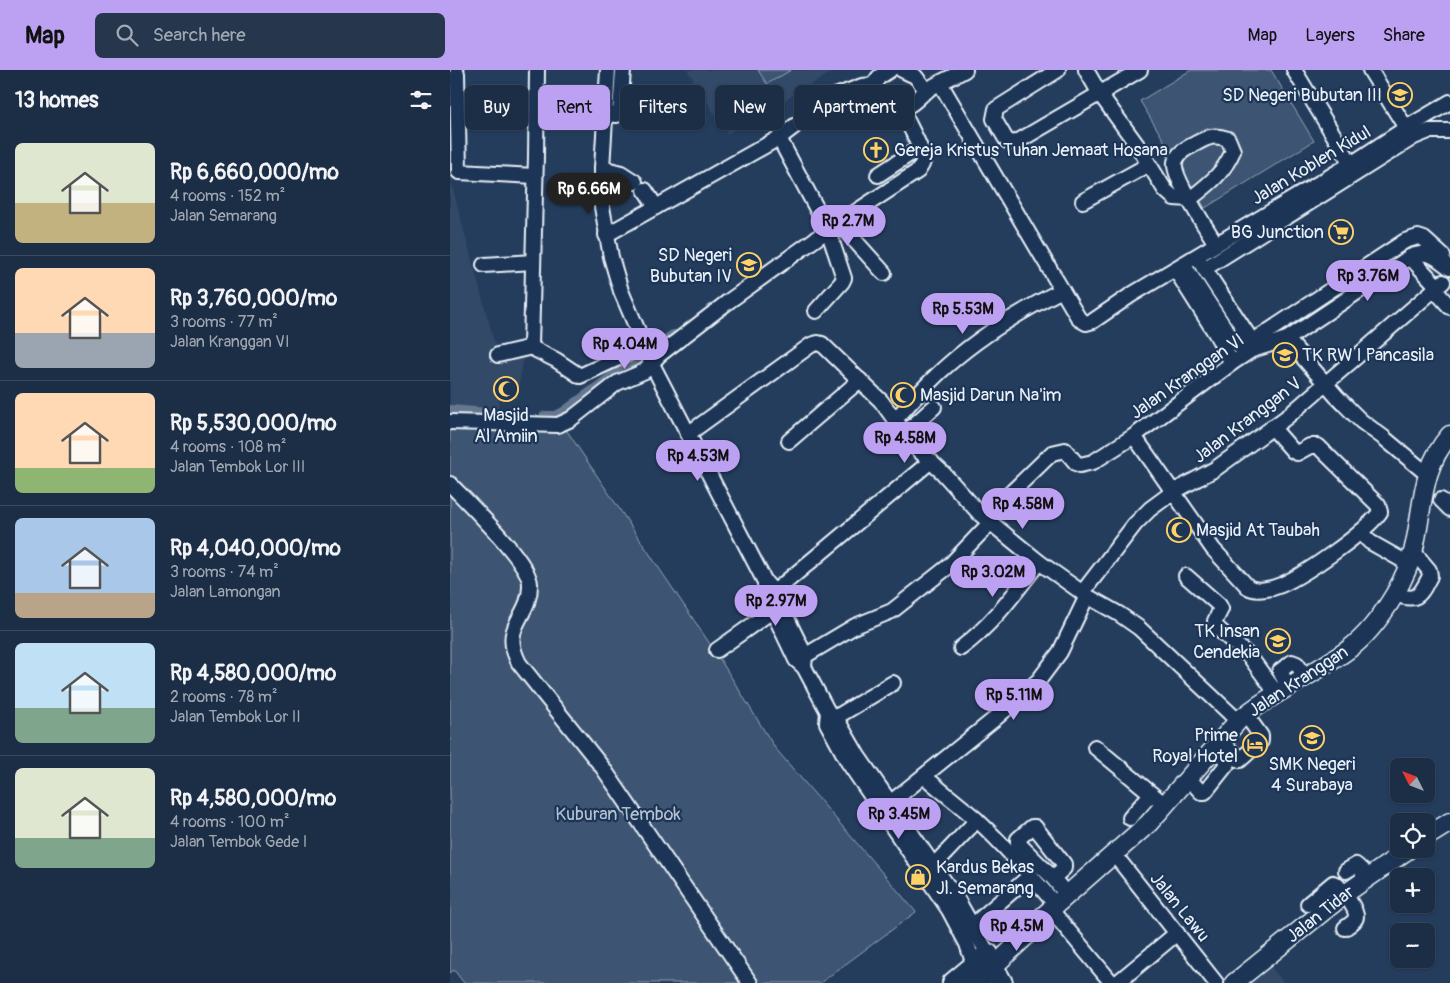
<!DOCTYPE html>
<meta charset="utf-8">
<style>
:root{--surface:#1c2e46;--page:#25364d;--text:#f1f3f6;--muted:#a0a8b3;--line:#3a4a5f;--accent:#bca0f2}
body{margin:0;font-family:Pangolin,sans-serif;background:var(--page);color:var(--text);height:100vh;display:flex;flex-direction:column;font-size:19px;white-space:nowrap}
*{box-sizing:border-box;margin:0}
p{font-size:16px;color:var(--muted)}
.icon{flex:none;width:28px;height:28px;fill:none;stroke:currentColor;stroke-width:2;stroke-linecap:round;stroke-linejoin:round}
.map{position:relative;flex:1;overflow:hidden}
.drawer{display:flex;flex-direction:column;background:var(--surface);width:450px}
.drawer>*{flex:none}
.guide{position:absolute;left:15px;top:15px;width:475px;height:45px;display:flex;gap:10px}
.needle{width:32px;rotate:312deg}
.buttons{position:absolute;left:940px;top:688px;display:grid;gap:10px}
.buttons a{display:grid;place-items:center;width:45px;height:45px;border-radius:8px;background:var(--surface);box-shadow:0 1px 4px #0004,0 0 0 1px var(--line);font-size:25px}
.price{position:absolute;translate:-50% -42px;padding:0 11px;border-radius:18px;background:var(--accent);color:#111;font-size:16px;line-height:32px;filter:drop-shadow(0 1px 2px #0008)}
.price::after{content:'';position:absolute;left:50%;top:30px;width:15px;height:11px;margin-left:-8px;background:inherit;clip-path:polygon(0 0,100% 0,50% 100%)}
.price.active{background:#222;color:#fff}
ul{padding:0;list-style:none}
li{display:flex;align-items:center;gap:15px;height:125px;padding:0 15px}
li+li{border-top:1px solid var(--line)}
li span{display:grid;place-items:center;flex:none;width:140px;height:100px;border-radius:8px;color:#555}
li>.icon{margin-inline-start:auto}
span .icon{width:60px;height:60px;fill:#fffc;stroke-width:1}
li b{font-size:21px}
h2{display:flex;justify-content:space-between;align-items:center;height:60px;padding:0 15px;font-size:21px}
.pill{padding:0 18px;border-radius:8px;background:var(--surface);box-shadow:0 1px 4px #0004,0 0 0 1px var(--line);font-size:18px;line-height:45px}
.pill.active{background:var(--accent);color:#111}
header{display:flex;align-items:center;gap:30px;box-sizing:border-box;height:70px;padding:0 25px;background:var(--accent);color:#111}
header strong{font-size:24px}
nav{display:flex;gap:28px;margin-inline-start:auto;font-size:18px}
.search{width:350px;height:45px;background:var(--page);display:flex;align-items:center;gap:12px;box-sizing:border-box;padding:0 18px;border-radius:8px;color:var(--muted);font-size:19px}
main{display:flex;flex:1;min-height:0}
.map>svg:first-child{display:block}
.built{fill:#334a68}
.green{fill:#3e5472;stroke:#93a2b5}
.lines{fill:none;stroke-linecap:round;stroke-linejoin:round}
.river{stroke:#657890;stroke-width:16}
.minor-casing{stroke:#e8f1f8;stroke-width:18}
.major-casing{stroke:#e8f1f8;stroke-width:21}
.highway-casing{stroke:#e8f1f8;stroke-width:24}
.minor{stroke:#1d3557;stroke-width:14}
.major{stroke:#1d3557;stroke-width:18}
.highway{stroke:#1d3557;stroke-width:20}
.labels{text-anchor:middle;stroke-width:4.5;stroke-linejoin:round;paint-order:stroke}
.poi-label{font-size:18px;fill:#e8f1f8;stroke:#1d3557;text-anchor:end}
.street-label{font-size:18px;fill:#e8f1f8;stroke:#1d3557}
.park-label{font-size:18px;fill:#b5c2d0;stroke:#1d3557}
</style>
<header>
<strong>Map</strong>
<div class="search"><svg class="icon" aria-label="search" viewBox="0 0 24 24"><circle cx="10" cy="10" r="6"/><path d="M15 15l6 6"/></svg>Search here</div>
<nav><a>Map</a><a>Layers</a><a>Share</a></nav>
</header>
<main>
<section class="drawer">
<h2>13 homes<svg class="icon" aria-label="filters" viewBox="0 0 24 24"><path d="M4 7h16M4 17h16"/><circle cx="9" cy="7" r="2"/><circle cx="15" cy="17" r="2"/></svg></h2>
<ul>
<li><span style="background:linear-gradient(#dfe7d0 60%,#c2b280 0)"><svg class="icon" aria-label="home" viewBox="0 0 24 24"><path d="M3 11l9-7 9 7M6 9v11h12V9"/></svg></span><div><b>Rp 6,660,000/mo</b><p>4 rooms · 152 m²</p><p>Jalan Semarang</p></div></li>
<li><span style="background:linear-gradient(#ffd9b3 65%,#9aa5b1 0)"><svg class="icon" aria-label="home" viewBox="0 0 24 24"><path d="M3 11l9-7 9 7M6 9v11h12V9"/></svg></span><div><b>Rp 3,760,000/mo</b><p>3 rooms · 77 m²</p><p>Jalan Kranggan VI</p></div></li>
<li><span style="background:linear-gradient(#ffd9b3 75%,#8fb573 0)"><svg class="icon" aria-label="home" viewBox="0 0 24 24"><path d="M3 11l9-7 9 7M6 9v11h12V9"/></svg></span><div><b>Rp 5,530,000/mo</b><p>4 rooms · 108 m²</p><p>Jalan Tembok Lor III</p></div></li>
<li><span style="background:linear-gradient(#a9c7e8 75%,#b9a48a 0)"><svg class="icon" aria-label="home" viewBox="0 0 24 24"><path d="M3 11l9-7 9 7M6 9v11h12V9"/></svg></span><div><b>Rp 4,040,000/mo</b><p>3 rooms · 74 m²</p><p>Jalan Lamongan</p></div></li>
<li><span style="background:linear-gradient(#bfe0f5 65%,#7fa58c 0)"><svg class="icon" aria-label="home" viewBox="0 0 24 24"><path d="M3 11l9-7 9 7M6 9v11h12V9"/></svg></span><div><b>Rp 4,580,000/mo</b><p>2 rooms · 78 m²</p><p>Jalan Tembok Lor II</p></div></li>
<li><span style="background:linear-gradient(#dfe7d0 70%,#7fa58c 0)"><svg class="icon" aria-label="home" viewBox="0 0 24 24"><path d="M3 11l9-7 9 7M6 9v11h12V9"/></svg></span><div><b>Rp 4,580,000/mo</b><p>4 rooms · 100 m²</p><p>Jalan Tembok Gede I</p></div></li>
</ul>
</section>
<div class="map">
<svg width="1000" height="913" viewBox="0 0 1000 913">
<rect width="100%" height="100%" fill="#253d5d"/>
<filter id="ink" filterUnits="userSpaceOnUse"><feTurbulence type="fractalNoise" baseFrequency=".02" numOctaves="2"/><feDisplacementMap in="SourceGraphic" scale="10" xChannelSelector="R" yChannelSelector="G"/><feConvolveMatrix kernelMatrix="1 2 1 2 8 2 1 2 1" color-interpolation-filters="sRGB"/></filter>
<g filter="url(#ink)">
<!-- built -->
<g class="built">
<path d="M239,0H386L277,64L238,1Z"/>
<path d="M0,109L45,275L76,271L67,328L50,325L48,343L0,341Z"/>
<path d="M817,892L834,913H790Z"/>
</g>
<!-- green -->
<g class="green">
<path d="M308,0H341L317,14Z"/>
<path d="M741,0H821L864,71L755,138L690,31Z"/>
<path d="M0,347L111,352L268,586L325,678L466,842L370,913H14L4,900L0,903Z"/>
</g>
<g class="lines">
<!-- river -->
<g class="river">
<path d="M0,343L49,347"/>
<path d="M96,349H107L116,344L199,283L224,268"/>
</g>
<defs>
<g id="minor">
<path d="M87,0L86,86L81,275L84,279L106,290L130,306L194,276"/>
<path d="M158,0L152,98V137L161,187L171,221L202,294L315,512L324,522L355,585L354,597"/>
<path d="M452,0L465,6L477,21"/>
<path d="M608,0L546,39L544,49L557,71L565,73L690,0"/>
<path d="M636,0L650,24L687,75L715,120L724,128L740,129C759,114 773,104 783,81L778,69C763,64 758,67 745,74C737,78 728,82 725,92C722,107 757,159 766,174"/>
<path d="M844,0L906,102"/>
<path d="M920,0L956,58"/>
<path d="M7,3L9,102L85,106"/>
<path d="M490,13L612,220L629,249L636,253L643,251L681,225L901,94L956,58L1000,32"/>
<path d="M423,15C430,28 446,43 461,34C467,30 471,25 476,21C488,12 503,7 515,0"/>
<path d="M155,44L167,45L170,42L173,0"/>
<path d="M329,68L378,160L394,208L392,212L366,241"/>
<path d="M152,98L171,103L185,112"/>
<path d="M428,105L469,78"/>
<path d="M195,120L206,137"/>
<path d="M633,131L698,95"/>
<path d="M389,153L434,203"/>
<path d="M156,165L329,68L383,27L412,16L423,15L429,7L440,0"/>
<path d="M960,187L987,216"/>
<path d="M750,192L802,271"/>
<path d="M733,194L784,272L789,276L796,274L814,264L955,171L968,167L974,169L993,186"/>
<path d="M34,195L83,192"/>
<path d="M725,199L766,264L782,293"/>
<path d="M754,199L964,67L979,61H1000"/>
<path d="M984,219L1000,237"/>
<path d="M837,269L887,327L911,351L934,368L977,404"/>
<path d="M48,285L82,277"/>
<path d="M445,350C459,334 474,317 490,302C525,269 569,242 612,220"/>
<path d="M0,352L108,355L121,349L167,313L195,301L209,285L279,231L378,160L468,101C470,97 473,95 473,90C474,80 455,49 451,37"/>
<path d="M238,364L361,275L368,273L372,274L431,331L464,376L493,403L530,444L589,492L637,526L669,544L689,558L788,651"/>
<path d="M454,364L484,337"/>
<path d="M684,366L763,479L798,517C806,522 822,519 831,515C856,504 915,463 930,442L928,435L868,376H860L847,383L843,381L822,357"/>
<path d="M339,371L410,310"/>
<path d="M0,414C17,432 80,492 80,514C81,548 49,555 69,593L153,698L300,913"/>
<path d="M991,430L1000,439"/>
<path d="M535,448L602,383L615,380L626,393L630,395L643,392L684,366L782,293L802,280L837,269L960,187C979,179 985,187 1000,198"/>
<path d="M910,462L920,472L959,494"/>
<path d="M736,506L769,535L771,539L765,551L766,557L800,587L827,624"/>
<path d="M315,512L316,527L346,590L354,597L378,642L386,648L408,686L508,831L538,884"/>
<path d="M632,523L685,454L700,439L723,422L765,399L837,347L993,212"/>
<path d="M945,524C968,533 970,525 980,506L979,500L963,481"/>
<path d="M316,527L324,522L481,391"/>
<path d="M511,578C544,553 564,524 589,492"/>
<path d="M267,580L322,541"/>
<path d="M348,590L405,556L442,541L499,496L540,453"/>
<path d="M838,617L830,601L842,592L847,594L855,607"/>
<path d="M378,642L377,653L398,692L499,840L517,874L524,895"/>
<path d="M378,652L443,613"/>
<path d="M771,670L788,689L790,690L811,671V666L796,645"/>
<path d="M645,677L715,735"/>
<path d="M474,706C491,721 510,735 527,750C556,777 580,805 606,835"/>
<path d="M738,708L751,722H755L778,693L767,679"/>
<path d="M440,733L547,647L589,610L610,582L637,526"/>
<path d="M680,748L701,724"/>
<path d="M664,784L766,913"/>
<path d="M484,795L527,750"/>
<path d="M896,801L906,795L919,807"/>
<path d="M603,808L614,798V794L585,757H582L568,769V773L603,808L617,825"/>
<path d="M858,834L883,813L887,815C892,820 907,839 906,847C906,851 898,856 895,858"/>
<path d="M601,840L662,913"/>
<path d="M523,855L581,805"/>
<path d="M667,913L727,863"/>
</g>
<g id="major">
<path d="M976,767L1000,752"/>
<path d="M543,897L576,866L583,855L699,753L788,651C822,622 864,605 899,579C918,565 933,544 945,524C952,511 959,497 963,482C974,440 969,400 1000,365"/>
<path d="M784,913L895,824L959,779"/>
</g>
<g id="highway">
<path d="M503,913L538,884L543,897L552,913"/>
<path d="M526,913L543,897"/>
</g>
</defs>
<!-- minor casing -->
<use href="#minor" class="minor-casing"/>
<!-- major casing -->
<use href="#major" class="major-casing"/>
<!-- highway casing -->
<use href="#highway" class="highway-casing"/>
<!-- minor -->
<use href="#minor" class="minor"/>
<!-- major -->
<use href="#major" class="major"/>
<!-- highway -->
<use href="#highway" class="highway"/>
</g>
</g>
<!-- icons -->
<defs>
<symbol id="school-ring" viewBox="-11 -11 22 22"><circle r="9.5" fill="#1d3557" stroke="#ffd166" stroke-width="1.5"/><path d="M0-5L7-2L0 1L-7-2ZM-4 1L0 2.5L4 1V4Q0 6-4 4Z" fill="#ffd166"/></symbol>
<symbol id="church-ring" viewBox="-11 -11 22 22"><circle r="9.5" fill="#1d3557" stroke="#ffd166" stroke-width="1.5"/><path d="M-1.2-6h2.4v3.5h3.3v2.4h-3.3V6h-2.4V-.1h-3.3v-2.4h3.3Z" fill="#ffd166"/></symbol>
<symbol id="supermarket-ring" viewBox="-11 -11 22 22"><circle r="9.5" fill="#1d3557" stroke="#ffd166" stroke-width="1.5"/><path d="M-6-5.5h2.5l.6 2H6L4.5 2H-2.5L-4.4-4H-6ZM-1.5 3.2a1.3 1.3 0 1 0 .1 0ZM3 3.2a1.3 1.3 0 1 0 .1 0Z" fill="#ffd166"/></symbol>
<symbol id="mosque-ring" viewBox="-11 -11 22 22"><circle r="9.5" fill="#1d3557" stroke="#ffd166" stroke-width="1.5"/><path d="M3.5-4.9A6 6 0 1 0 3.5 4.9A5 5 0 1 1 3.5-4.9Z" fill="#ffd166"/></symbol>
<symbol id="hotel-ring" viewBox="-11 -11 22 22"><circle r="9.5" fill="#1d3557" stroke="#ffd166" stroke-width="1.5"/><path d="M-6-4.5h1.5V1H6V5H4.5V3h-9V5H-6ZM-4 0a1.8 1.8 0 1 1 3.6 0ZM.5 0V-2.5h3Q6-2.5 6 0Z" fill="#ffd166"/></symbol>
<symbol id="shop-ring" viewBox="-11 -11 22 22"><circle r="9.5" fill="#1d3557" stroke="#ffd166" stroke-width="1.5"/><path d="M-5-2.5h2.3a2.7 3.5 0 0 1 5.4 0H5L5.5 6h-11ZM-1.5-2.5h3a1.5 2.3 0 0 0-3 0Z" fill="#ffd166"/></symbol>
</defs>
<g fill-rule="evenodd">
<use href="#school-ring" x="936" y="11" width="28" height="28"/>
<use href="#church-ring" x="412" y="66" width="28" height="28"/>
<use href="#supermarket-ring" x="877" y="148" width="28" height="28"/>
<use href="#school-ring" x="285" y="181" width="28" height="28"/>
<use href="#school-ring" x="821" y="271" width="28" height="28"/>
<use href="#mosque-ring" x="42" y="305" width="28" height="28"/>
<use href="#mosque-ring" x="439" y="311" width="28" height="28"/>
<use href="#mosque-ring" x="715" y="446" width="28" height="28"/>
<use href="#school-ring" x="814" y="557" width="28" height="28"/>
<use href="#school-ring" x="848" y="654" width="28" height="28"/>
<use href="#hotel-ring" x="791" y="661" width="28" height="28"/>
<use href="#shop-ring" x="454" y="793" width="28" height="28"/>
</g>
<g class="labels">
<!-- poi labels -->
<g class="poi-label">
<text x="932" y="31">SD Negeri Bubutan III</text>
<text x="444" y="86" text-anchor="start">Gereja Kristus Tuhan Jemaat Hosana</text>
<text x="874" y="168">BG Junction</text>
<text x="282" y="191">SD Negeri<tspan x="282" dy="21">Bubutan IV</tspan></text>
<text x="852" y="291" text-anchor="start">TK RW I Pancasila</text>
<text x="470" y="331" text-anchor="start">Masjid Darun Na'im</text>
<text x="56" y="351" text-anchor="middle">Masjid<tspan x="56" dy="21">Al Amiin</tspan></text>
<text x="746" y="466" text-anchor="start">Masjid At Taubah</text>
<text x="810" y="567">TK Insan<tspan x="810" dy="21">Cendekia</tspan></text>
<text x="788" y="671">Prime<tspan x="788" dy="21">Royal Hotel</tspan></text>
<text x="862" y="700" text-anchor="middle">SMK Negeri<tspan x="862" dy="21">4 Surabaya</tspan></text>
<text x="486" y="803" text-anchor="start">Kardus Bekas<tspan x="486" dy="21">Jl. Semarang</tspan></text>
</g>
<!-- street labels -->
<g class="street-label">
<text transform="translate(861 95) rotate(-31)" y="6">Jalan Koblen Kidul</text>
<text transform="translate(737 306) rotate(-35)" y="6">Jalan Kranggan VI</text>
<text transform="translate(797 350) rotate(-37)" y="6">Jalan Kranggan V</text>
<text transform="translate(848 611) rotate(-33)" y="6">Jalan Kranggan</text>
<text transform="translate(730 837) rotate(51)" y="6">Jalan Lawu</text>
<text transform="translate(870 844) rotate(-38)" y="6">Jalan Tidar</text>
</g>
<!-- park labels -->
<g class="park-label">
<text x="168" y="750">Kuburan Tembok</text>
</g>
</g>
</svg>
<div class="buttons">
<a><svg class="needle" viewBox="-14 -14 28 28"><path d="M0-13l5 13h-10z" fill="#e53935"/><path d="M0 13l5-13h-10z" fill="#a0a8b3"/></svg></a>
<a><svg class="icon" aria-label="locate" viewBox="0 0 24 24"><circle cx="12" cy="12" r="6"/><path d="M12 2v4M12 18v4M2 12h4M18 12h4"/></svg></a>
<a>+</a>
<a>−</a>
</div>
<b class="price active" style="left:139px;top:145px">Rp 6.66M</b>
<b class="price" style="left:398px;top:177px">Rp 2.7M</b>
<b class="price" style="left:918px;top:232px">Rp 3.76M</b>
<b class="price" style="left:513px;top:265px">Rp 5.53M</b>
<b class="price" style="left:175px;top:300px">Rp 4.04M</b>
<b class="price" style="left:455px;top:394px">Rp 4.58M</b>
<b class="price" style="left:248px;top:412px">Rp 4.53M</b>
<b class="price" style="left:573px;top:460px">Rp 4.58M</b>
<b class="price" style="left:543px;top:528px">Rp 3.02M</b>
<b class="price" style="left:326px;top:557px">Rp 2.97M</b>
<b class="price" style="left:564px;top:651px">Rp 5.11M</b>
<b class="price" style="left:449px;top:770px">Rp 3.45M</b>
<b class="price" style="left:567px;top:882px">Rp 4.5M</b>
<div class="guide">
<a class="pill">Buy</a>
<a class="pill active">Rent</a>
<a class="pill">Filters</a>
<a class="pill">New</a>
<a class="pill">Apartment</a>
</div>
</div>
</main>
